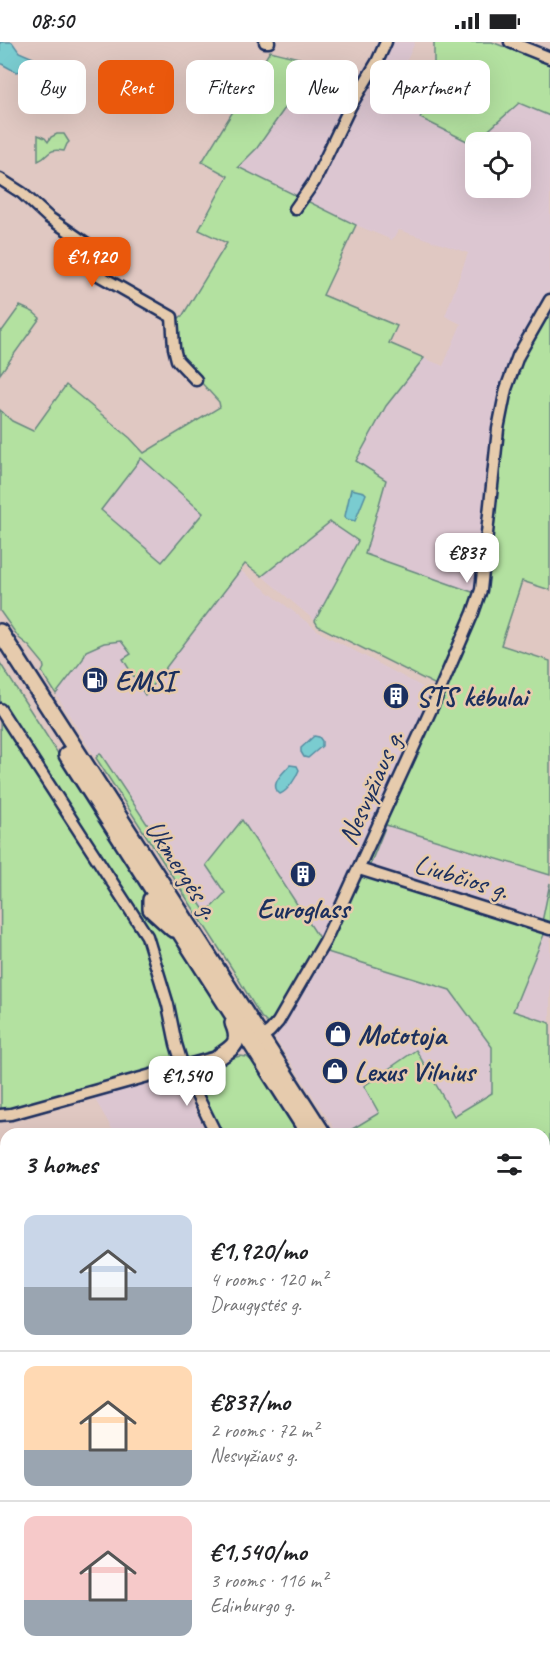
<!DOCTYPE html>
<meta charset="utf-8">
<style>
:root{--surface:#fff;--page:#f6f6f6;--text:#202124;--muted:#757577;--line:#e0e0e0;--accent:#ea580c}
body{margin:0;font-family:Caveat,sans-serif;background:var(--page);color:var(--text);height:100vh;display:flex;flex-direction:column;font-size:22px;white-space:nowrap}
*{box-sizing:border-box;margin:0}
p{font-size:20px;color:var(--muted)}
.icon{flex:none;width:33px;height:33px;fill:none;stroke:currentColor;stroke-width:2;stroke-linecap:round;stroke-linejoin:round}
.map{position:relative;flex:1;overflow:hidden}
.drawer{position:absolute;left:0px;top:1086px;width:550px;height:534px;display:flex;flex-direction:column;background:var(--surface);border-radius:18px 18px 0 0;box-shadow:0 6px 24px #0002}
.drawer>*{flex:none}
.top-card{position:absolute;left:18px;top:18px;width:514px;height:54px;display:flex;gap:12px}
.fabs{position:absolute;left:465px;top:90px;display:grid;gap:12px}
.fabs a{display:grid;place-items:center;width:66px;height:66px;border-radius:12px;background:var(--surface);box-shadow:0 6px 24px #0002;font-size:30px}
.price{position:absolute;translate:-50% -51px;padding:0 14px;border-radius:12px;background:#fff;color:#222;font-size:20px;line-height:39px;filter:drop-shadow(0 2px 3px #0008)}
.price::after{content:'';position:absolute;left:50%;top:36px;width:18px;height:14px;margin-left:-9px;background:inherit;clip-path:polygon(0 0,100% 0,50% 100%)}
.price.on{background:var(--accent);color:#fff}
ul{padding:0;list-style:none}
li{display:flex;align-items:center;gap:18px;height:150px;padding:0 24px}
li+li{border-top:2px solid var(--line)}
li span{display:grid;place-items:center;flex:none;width:168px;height:120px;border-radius:12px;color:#555}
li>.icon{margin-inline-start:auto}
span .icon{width:72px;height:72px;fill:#fffc;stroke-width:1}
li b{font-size:26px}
h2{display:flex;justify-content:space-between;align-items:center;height:72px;padding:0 24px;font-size:26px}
.chip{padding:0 21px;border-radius:12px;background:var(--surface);box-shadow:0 6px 24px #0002;font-size:21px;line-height:54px}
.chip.on{background:var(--accent);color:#fff}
.status{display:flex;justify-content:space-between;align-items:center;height:42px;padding:0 30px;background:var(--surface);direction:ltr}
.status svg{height:16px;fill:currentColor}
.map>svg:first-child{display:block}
.built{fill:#dcc6d1}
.green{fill:#b3e1a0;stroke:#67887f;stroke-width:1.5;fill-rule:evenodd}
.water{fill:#7accd0;stroke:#548da2;stroke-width:1.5}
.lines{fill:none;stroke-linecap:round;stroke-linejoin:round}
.minor-casing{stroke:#1b2f5e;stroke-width:15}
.highway-casing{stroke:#1b2f5e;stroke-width:20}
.minor{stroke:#e6cbad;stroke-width:10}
.highway{stroke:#e6cbad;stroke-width:15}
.labels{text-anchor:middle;stroke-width:5;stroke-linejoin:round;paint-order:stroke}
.poi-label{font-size:28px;font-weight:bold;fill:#1b2f5e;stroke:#e6cbad;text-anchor:start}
.street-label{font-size:28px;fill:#1b2f5e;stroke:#e6cbad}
</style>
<div class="status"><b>08:50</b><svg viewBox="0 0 49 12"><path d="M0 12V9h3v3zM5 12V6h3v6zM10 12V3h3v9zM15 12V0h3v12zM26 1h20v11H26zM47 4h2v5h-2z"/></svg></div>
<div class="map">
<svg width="550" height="1620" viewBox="0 0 550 1620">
<rect width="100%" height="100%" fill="#e0c8c2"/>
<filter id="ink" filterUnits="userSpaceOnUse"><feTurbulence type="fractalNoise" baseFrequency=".0167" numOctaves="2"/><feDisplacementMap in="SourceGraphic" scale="12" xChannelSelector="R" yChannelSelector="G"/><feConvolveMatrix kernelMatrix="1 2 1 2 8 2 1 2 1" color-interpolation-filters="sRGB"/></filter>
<g filter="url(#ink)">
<!-- built -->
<g class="built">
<path d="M378,0H415L404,25L436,41L420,76L473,102L476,101V146H520V100H476L519,60L550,74V247L528,285L502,341L497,360L475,551L364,512L386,438L355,419L386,364L424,316L443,324L461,282L445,274L468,211L399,188L392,198L356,183L237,125L257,106L299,46L314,51L339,26L356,36L368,21Z"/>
<path d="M141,416L203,471L162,520L100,467Z"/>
<path d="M330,480L358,499L315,579L262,534Z"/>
<path d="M240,528L321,591L434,651L321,899L225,851L206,871L101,711L96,716L56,652L83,617L86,609L104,601L121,599L131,613L123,617L145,653Z"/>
<path d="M386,783L550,833V841L542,880L550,883V981L513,969L545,891L366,833Z"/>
<path d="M324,909L450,948L492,1005V1051L454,1074L416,1008L380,1071L344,1092H338L275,996L284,976Z"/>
<path d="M175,1032L208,1092H115L93,1054Z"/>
</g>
<!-- green -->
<g class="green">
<path d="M434,0H492L550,23V74L519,61L473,102L420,76L436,41L434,37Z"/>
<path d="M270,9L339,26L314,51L299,46L257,106L238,125L356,183L323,253L397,284L389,301L424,316L386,364L356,419L386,438L365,512L475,551L436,643L318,584L315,579L358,499L330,480L262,534L245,522L145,653L123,617L131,612L121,599L104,601L86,609L83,617L56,652L42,630L44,626L43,621L29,604L19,596L0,569V368L12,379L33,389L66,343L130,396L144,411L220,365L219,360L178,315L175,279L183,273L227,201L199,188L228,134L202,120ZM141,416L203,471L162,520L101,468Z"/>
<path d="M57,92H64L69,100L67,102L64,109C45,106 51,114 38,119V93L45,96L48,100L51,95Z"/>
<path d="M20,264L33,270L40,276L0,332V288L2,289Z"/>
<path d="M550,266V548L522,539L501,603L550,619V833L386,783L366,833L545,890L513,969L550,981V1373L545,1376L544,1092H344L379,1071L364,1044L416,1008L454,1074L492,1051V1005L450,948L324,909L479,567L507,360L515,332L524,309Z"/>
<path d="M0,621L234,986L235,992L220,1008L15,1067L1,1069Z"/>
<path d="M100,711L206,871L225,851L206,823L242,778L321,899L271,981H267L261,975L233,928L96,716Z"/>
<path d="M550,841V883L542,880Z"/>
<path d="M240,1014L247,1015L253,1020L300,1092H220L190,1029Z"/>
<path d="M4,1219L6,1222V1462L0,1473V1223Z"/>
<path d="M544,1385L550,1394V1424L545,1416Z"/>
<path d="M544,1450L550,1458V1497L545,1493Z"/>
<path d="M545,1509L550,1513V1620H529L530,1614H544Z"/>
<path d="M185,1614H253L250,1620H205Z"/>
<path d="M464,1614H507L506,1620H461Z"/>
</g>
<!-- water -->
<g class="water">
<path d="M0,0H12L19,10L33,16L31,27L16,30L0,21Z"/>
<path d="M351,447L364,450L366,452L355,479L346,477L345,474Z"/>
<path d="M314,694L319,695L322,699V704L308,716L304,715L301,710V706Z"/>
<path d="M290,723L297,724L299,728C296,736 288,749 280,752C268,743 283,731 290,723Z"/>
</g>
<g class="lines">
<defs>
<g id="minor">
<path d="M265,0H269"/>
<path d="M510,0L550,16"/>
<path d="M0,137L22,151L48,175L109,217L100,234L172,275L174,306L177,318L196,338"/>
<path d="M295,167L314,140L350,65L377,20L386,0"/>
<path d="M0,667L147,894L168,963L176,1002L183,1025L216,1092"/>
<path d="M359,827L550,887"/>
<path d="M261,996L270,989L278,980L325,899L439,650L473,571L481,548L498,387L506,347L518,314L550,258"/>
<path d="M0,1073L11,1072L220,1014"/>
<path d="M253,1620L256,1614"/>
</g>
<g id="highway">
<path d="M0,590L323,1092"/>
<path d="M67,713L309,1092"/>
<path d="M164,856L157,855L151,858V867L173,887"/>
<path d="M220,1014C235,1004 241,1000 233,981"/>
<path d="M544,1436L550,1445"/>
<path d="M544,1502L550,1506"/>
<path d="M512,1620L513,1614"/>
<path d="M524,1620V1614"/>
</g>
</defs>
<!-- minor casing -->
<use href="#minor" class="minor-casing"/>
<!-- highway casing -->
<use href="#highway" class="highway-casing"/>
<!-- minor -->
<use href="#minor" class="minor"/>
<!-- highway -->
<use href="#highway" class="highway"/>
</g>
</g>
<!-- icons -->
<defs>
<symbol id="fuel-disc" viewBox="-11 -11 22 22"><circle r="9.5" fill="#1b2f5e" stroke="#e6cbad"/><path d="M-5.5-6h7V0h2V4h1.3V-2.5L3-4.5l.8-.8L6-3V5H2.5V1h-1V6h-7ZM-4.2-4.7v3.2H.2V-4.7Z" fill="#fff"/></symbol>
<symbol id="building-disc" viewBox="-11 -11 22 22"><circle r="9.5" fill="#1b2f5e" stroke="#e6cbad"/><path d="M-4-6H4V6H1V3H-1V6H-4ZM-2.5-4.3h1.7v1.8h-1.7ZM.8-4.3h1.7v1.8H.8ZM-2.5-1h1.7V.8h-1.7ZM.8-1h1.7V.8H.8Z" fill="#fff"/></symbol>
<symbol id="shop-disc" viewBox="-11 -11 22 22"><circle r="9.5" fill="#1b2f5e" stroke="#e6cbad"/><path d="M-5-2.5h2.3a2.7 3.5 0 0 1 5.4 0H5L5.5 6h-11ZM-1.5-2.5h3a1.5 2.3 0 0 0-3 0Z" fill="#fff"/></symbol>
</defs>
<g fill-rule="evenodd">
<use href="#fuel-disc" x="80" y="623" width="30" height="30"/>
<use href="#building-disc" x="381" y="639" width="30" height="30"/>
<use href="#building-disc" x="288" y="817" width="30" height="30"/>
<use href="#shop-disc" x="323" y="977" width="30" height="30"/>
<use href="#shop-disc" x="320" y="1014" width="30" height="30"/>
</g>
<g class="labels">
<!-- poi labels -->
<g class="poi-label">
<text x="115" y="648">EMSI</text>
<text x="416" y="664">STS kėbulai</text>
<text x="303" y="876" text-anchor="middle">Euroglass</text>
<text x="358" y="1002">Mototoja</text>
<text x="354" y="1039">Lexus Vilnius</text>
</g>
<!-- street labels -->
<g class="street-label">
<text transform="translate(370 745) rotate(-66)" y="10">Nesvyžiaus g.</text>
<text transform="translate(183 827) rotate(57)" y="10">Ukmergės g.</text>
<text transform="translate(462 834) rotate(17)" y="10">Liubčios g.</text>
</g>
</g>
</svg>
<div class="fabs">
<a><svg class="icon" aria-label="locate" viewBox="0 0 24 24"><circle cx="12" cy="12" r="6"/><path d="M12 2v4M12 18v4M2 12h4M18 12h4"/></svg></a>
</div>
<b class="price on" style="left:92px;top:246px">€1,920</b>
<b class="price" style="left:467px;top:542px">€837</b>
<b class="price" style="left:187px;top:1065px">€1,540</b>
<div class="top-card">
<a class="chip">Buy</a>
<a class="chip on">Rent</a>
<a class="chip">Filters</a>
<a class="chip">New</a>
<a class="chip">Apartment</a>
</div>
<section class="drawer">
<h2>3 homes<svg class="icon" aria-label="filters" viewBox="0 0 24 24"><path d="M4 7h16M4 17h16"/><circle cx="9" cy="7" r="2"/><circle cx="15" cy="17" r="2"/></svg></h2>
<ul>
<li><span style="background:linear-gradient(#c9d6e8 60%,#9aa5b1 0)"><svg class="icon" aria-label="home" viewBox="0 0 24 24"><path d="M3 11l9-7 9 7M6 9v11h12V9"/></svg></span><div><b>€1,920/mo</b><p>4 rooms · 120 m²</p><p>Draugystės g.</p></div></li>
<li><span style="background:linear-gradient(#ffd9b3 70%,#9aa5b1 0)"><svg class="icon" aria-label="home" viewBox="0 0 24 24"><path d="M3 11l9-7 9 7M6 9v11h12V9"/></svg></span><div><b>€837/mo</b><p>2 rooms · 72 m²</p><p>Nesvyžiaus g.</p></div></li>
<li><span style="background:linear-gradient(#f6c9c9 70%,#9aa5b1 0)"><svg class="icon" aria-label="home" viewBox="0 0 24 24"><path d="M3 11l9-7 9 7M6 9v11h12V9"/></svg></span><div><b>€1,540/mo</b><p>3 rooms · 116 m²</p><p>Edinburgo g.</p></div></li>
</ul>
</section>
</div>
